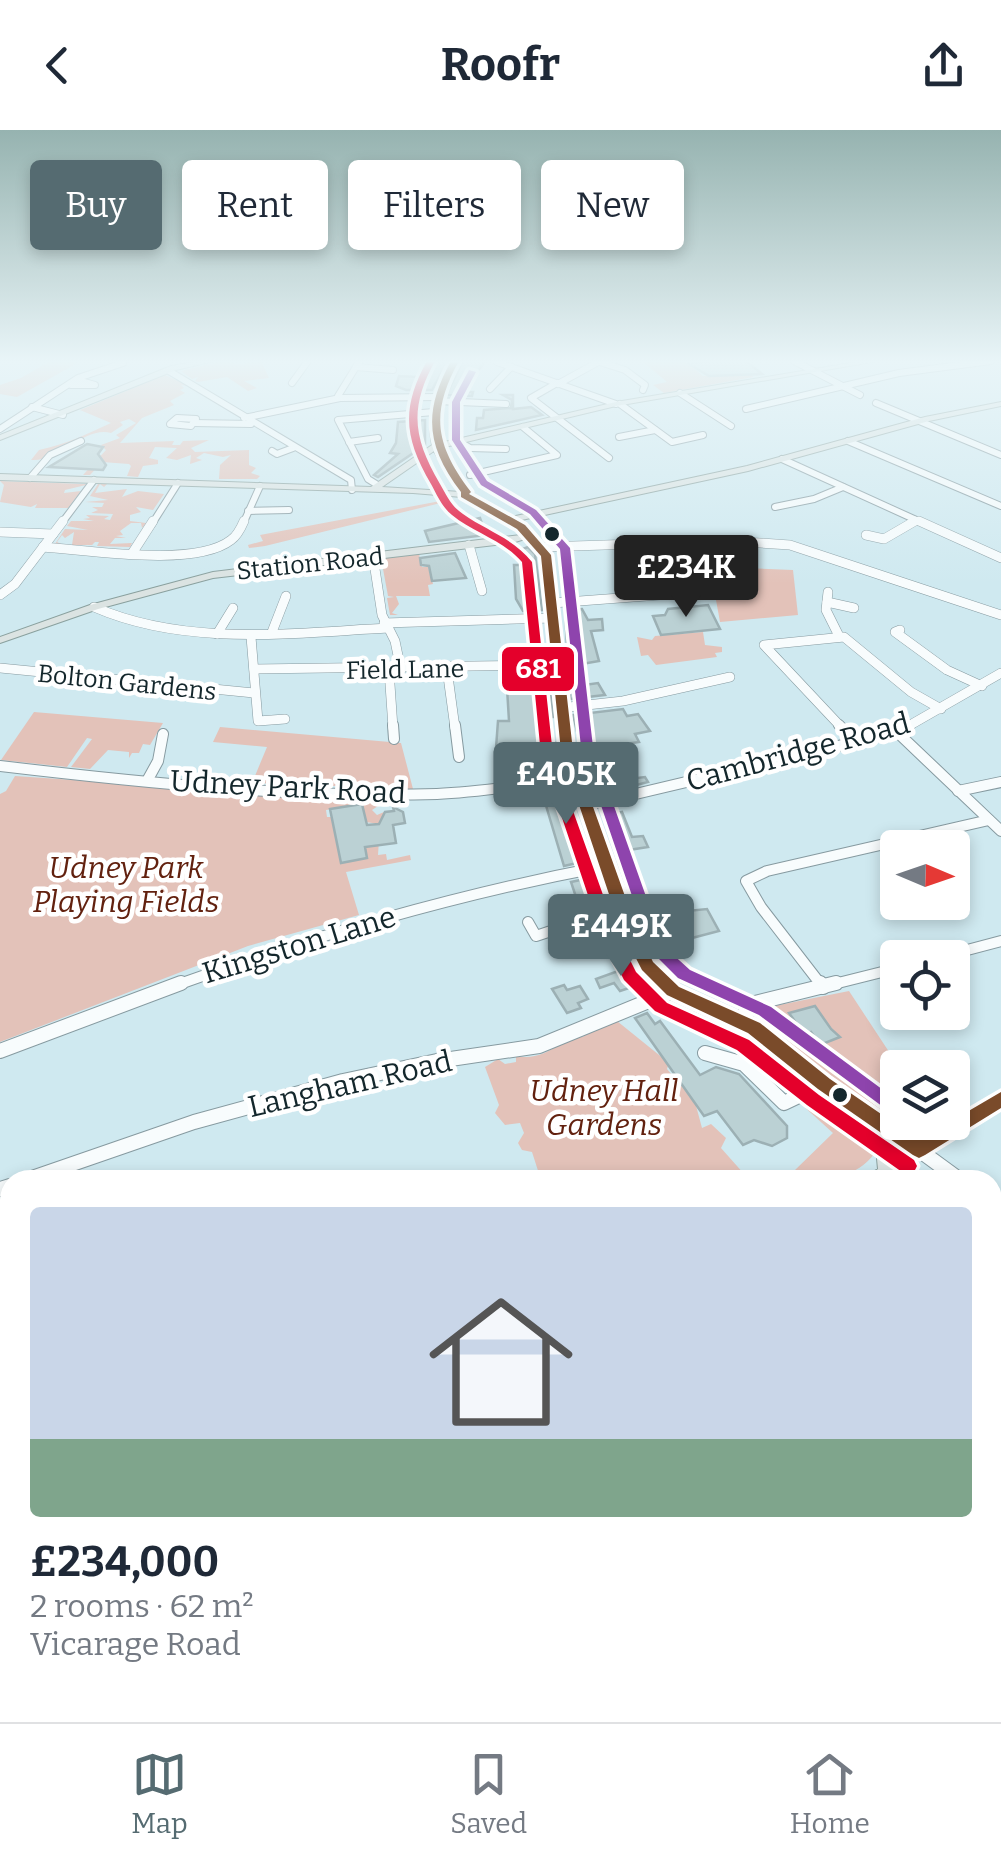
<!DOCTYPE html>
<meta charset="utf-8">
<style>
:root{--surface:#fff;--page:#f2f2f3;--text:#1f2937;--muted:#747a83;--line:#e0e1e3;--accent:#556b71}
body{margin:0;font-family:Bitter,serif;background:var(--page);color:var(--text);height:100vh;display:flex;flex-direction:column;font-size:38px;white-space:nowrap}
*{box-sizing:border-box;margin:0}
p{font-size:32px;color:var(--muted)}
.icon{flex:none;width:55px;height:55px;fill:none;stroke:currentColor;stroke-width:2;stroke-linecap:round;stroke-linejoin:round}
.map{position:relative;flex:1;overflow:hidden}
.panel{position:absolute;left:0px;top:1040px;width:1002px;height:552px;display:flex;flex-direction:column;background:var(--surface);border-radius:30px 30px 0 0;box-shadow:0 5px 15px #0003}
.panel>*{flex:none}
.top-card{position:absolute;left:30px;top:30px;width:942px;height:90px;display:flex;gap:20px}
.needle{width:65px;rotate:92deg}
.fabs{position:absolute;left:880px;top:700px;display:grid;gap:20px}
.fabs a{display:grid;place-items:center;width:90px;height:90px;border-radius:10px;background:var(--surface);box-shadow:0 5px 15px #0003;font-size:50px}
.price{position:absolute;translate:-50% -85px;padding:0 22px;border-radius:10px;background:var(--accent);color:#fff;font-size:32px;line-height:65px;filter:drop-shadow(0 2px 5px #0008)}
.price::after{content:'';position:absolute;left:50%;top:60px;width:30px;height:22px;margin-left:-15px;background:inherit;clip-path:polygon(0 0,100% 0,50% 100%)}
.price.current{background:#222;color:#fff}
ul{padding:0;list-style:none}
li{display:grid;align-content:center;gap:20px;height:530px;padding:0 30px}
li span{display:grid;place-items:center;height:310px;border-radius:10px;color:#555}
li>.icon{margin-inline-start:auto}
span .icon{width:180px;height:180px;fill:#fffc;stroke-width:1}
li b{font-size:42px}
.chip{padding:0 35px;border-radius:10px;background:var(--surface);box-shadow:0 5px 15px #0003;font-size:35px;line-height:90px}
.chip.current{background:var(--accent);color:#fff}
header{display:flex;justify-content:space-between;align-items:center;height:130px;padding:0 30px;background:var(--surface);font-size:45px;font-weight:700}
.dock{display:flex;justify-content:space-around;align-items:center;height:140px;border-top:2px solid var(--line);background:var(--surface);font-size:28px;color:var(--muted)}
.dock a{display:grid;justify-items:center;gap:5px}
.dock .current{color:var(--accent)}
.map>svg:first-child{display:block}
.green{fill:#e3c2b9}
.building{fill:#bbd1d4;stroke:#9cb0b4;stroke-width:2.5}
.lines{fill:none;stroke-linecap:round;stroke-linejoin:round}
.minor-far4-casing{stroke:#869aa0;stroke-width:8}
.minor-far3-casing{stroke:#869aa0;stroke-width:10}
.minor-far2-casing{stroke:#869aa0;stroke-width:12}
.minor-far1-casing{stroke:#869aa0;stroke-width:16}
.minor-casing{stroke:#869aa0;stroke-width:19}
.major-casing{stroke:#8aa09e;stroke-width:2}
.minor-far4{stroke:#f8fcfd;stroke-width:6}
.minor-far3{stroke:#f8fcfd;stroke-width:9}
.minor-far2{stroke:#f8fcfd;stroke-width:10}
.minor-far1{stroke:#f8fcfd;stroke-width:14}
.minor{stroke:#f8fcfd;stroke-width:16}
.major{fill:#dbe3e2;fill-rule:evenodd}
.bus-1-casing{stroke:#fff;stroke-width:7}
.bus-2-casing{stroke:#fff;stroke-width:7}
.bus-3-casing{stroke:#fff;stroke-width:7}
.bus-1{fill:#7a4b2a;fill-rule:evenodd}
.bus-2{fill:#e4002b;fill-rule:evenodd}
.bus-3{fill:#8e44ad;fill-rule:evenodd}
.bus-dot{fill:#14272c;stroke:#fff;stroke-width:4}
.labels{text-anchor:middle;stroke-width:9;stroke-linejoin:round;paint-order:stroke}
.far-street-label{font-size:25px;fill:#14272c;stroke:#fff}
.street-label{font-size:30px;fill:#14272c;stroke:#fff}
.park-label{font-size:30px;font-style:italic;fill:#62210f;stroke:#fff}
.line-badge{stroke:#fff;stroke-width:4}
.badge-label{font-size:28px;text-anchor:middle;font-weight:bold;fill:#fff}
</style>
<header><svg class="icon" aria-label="back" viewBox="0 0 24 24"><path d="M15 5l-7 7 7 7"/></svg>Roofr<svg class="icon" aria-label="share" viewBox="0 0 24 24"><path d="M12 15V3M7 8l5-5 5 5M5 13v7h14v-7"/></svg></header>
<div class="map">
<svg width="1001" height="1592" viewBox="0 0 1001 1592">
<rect width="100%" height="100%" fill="#cfe9f0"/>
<!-- green -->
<g class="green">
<path d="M50,231H81L17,267L0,264V255L21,248Z"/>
<path d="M222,231L238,234L266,231L262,233L269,248L244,251L257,258L248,261L227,247L198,252L195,251L198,247L192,249L181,241Z"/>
<path d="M642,231H698L686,232L703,246L748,243L754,247L664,263L653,255L667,252Z"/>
<path d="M165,245L189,256L181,255L184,258L180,260L185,263L170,271L174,275L142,288L120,313L174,311L172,315H180L183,311L209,310L191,318L195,322L249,320V335L256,338L251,343L260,346L257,349H219L220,335L231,325L223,327L204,323L196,328L202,330L190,334L191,325L177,330L166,328L177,318L155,317L149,328L158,330V334L143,336L138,347L127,346L131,336L129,334L102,332L90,345H83L106,320L101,315L120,308L116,305L136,293L129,289L120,292L123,295L111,303C84,296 61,332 31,330L39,320C67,314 87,304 111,293L80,280Z"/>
<path d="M0,351L85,354L86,355L65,360L64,363L81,361L68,378H35L37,374L31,377L0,372L4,355Z"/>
<path d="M98,354H107L104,357L100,354L95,363L127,359L122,367L138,361L164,364L153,380L136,377L141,382L130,385V391L146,393L142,398L141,393H131L120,401L123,405L116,406L126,408H115L110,414L132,413L130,417L97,416L99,412H95L92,415H72L74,402L65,408L62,405L57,412L61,414H55L65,399L88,400L67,396L71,391H94L83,389L90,388L86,385L109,386L104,389L110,390L113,384L91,383L98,380L92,377H102L104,373L85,372L108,370L90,366Z"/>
<path d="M451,369L453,370L265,416L249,418L248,415L263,411L260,405Z"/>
<path d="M419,424L422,437H428L433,454L428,455L430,466H396L399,474L392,483L398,485H390L387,468L394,467L388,466L381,428Z"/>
<path d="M718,437L793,440L798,485L720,492L714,459Z"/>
<path d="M703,502L705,515L722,517V522L715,523L717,527L656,535L648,525L641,526L637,507L652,510L655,506Z"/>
<path d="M34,582L163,593L150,615L143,614L139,623H132L129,628V622L108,620L90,639L71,637L92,609L87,608L67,637L1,630Z"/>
<path d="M220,597L401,613L413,659L252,653L267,617L213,612Z"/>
<path d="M15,646L220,660L219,663L226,664L231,660L376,667L378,676L372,680L377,685L384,682L386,687L379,694L359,691L361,675L326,680L327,687H331L341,733L367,728L365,717L379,710L378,725L386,724L387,730L410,725L411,730L346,742L359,785L248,816L0,912V664L6,661Z"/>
<path d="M849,861L899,937L897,991C866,969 783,918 767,885L774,876Z"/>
<path d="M617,891L669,933L667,939L695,972L702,998L711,994L726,1008L721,1018L745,1045L743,1050H541L532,1022L522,1020L518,1013L524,1003L520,993L505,995L495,983L499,975L485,937L498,929L505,934L516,932V926C550,932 559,906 583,907L586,902Z"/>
<path d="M820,961L875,1004L879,1016C862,1048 830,1050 798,1050L794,1041L833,1003L800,973Z"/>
<path d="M10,1237V1498L0,1447V1242Z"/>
<path d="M27,1583V1582L706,1583L701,1592H28Z"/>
</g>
<!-- building -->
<g class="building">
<path d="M430,231H448L432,260H406L396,256L399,246L417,247Z"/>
<path d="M463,231H486L469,251H473L465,262H473L472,266L446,265Z"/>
<path d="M708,231H746L762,244L709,246L689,234Z"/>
<path d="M503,265H513V279L531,277L542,285L476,300L477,288H483L484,280L511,278L512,270Z"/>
<path d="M425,290V315L378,347L374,345L398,324L390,323L396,313L398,292Z"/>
<path d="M87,314L103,317L98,324L106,335L103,340L49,337Z"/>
<path d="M480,388L486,405L429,412L425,401Z"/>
<path d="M528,417L535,424L542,480L523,481L516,469L514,435H524L520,420Z"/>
<path d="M455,423L466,448L432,451L429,436L421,435L420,428Z"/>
<path d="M708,475L720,499L661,505L653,486L665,485L668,479Z"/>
<path d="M582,479L588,490L602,489L603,500L591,501L599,531L576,535L577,556L598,553L605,565L570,569L565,480Z"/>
<path d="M548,543L553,587H547L549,613H556L562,642L547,644L542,636L534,637L532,623H527V617L496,618L498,591H509L507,558H524V544Z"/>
<path d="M623,579L627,586L638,584L650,601L635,604L639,612L618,615L619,633L623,632L629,649L645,647L648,652L625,658L605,627L602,628L610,651L594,649L590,634H585L573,585Z"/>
<path d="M567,659L590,730L564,736L542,662Z"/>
<path d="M362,674L367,695L379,694L385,682L394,681L393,677L403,682L405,693L393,695L396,713L365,717L367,728L341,733L330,679Z"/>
<path d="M622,682L632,707L643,706L648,717L622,721L609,684Z"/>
<path d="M599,746L604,763L576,767L571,752Z"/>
<path d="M707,779L719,801L692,808L686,799L691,790L687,781Z"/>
<path d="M632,836L644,853L620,861L614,853L600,858L596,849Z"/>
<path d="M564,855L567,860L580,856L588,869L578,873L581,878L567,883L552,859Z"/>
<path d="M815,876L831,899L840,907L820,915L811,902L804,904L789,883Z"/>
<path d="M695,881L747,905L794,944L779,950L758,921L749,919L752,916L698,896L688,884Z"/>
<path d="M647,883L655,894L660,891L700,945L716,937L739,944L787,996V1008L772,1016L754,1010L743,1015L717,981L704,986L635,888Z"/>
</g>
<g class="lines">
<defs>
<g id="minor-far4">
<path d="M794,231L860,265"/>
<path d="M497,232L616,274"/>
<path d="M600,232L625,240L645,255L643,260"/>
<path d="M356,237L393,240"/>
<path d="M169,241L351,350L352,360"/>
<path d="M292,253L308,231"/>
<path d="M557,253L531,268L609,328"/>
<path d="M558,254L600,231"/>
<path d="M71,255H95L77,250"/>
<path d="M490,259L511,237"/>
<path d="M680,263L731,296"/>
<path d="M338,266L359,232"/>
<path d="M437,271L506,274"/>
<path d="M876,273L1001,325"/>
<path d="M620,274L672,312L703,305"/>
<path d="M32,277L63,285"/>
<path d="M746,279L899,243L991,231"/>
<path d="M177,288L196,289L191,296L170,294Z"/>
<path d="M244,288L340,268L439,267"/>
<path d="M194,293L251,294"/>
<path d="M0,299L78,248L123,233"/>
<path d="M619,307L655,300"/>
<path d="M848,311L1001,376"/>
<path d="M349,312L378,308"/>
<path d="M460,312L470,318L506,319"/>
<path d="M272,321L277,324L293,318"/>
<path d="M782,329L925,394"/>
<path d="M470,345L557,325L523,297"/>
<path d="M30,348L50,325L81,311"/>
<path d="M376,354L368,349L338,290L434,282"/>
<path d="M775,377L814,369L843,357"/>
<path d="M248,381L289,380"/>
<path d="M61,394L94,350"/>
<path d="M152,394L178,353"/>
<path d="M243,394L260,356"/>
<path d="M910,394L915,391"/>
</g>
<g id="minor-far3">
<path d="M919,391L1001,428"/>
<path d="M0,402L53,404"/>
<path d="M866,405L884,409L915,391"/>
<path d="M469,415L482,461"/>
<path d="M43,417C88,420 195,438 231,410C237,406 241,398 244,391"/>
<path d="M542,417L730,411L790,415L1001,485"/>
<path d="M133,422L153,391"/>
<path d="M373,426L382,485L395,511L401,540"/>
<path d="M828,462L826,480L839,506"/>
<path d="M0,465L15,454L63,391"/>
<path d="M827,472L854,478"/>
<path d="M553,473L713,461"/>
<path d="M94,477C186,517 291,503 388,498"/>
<path d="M384,493L554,488"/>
<path d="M900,500L895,502L947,540L982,556"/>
<path d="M272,502L286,466"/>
<path d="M217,504L233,478"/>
<path d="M251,507L258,591L285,589"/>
<path d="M0,538L254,563"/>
<path d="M254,539L557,535"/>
<path d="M447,539L455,598"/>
<path d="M389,540L393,598"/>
<path d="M560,578L623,571L730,547"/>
<path d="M842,598L764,515L844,507L911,562L941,579"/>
<path d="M905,598L1001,543"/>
</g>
<g id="minor-far2">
<path d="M393,595L394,609"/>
<path d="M455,595L459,627"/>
<path d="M839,595L856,613"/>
<path d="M897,602L1001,701"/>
<path d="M0,636C144,653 292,668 437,664C483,662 529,654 575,649"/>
<path d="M147,651L158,631L163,604"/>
<path d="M958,661L1001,652"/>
<path d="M585,676L897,602L910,595"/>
<path d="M528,792L536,806L584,790L624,785"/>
<path d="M937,828L1001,811"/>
<path d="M174,856C316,805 458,764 606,736"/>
<path d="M822,856L761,777L746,751L767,741L989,690"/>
<path d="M826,856L898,838"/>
</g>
<g id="minor-far1">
<path d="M820,853L823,857"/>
<path d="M740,889L755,873L836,853"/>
<path d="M0,921L181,853"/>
<path d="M705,923L744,934L784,973L824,954"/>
<path d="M919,1020L960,1050"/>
<path d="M26,1050L194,992L343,951L437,931L539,916L673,861"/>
<path d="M0,1059L10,1056"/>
<path d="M992,1073L1001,1079"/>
<path d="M996,1181L1001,1175"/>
</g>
<g id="minor">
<path d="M992,1186L998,1179"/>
<path d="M730,1592L735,1582"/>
</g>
<g id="major">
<path d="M200,231H214L176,240L0,310V305L171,236Z"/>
<path d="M452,231H459C442,258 433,282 440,313L616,272L862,231H878L616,276L441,318L456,346L470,362L469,364L511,387L747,336L925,287L1001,272V276L929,291L748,341L517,391L532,403L549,421L573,621L635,797L652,833L678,857L759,894L830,949L920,1012L1001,962V977L888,1050H866L868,1045L878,1039L874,998L818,959L749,902L668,865L642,840L621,797L561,621L539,422L525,409L512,413L213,448L98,479L0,513V507L90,475L213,442L521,405L507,392L462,367L413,363L0,350V344L371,357L432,315C426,283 434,258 452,231ZM434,321L449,348L461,362L382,357ZM892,1010L907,1020L893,1029Z"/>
<path d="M10,1224V1242L0,1246V1228Z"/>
</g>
</defs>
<!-- minor-far4 casing -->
<use href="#minor-far4" class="minor-far4-casing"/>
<!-- minor-far3 casing -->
<use href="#minor-far3" class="minor-far3-casing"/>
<!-- minor-far2 casing -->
<use href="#minor-far2" class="minor-far2-casing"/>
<!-- minor-far1 casing -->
<use href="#minor-far1" class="minor-far1-casing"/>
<!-- minor casing -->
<use href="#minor" class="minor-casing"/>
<!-- major casing -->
<use href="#major" class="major-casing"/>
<!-- minor-far4 -->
<use href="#minor-far4" class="minor-far4"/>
<!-- minor-far3 -->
<use href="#minor-far3" class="minor-far3"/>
<!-- minor-far2 -->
<use href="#minor-far2" class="minor-far2"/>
<!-- minor-far1 -->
<use href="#minor-far1" class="minor-far1"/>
<!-- minor -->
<use href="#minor" class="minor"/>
<!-- major -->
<use href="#major" class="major"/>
<defs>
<path id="bus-1" d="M451,231H459C430,283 435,315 471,362L469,364L525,395L551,425L573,621L636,797L653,832L679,857L760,893L830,949L919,1010L1001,962V978L925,1025L919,1028L913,1025L818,959L748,903L667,865L642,840L620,797L561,621L541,426L517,399L461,367V362C426,316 423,282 451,231Z"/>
<path id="bus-2" d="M427,231H435C409,278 413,308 440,354C447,366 451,376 463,384C487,401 513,408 532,432L553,625L617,804L636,842L667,873L749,910L819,965L914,1030L917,1036L914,1042L908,1044L902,1042L807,975L737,920L655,881L624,850L601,804L541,625L522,432C503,410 474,403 452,385C442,377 437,365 431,354C404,308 401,278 427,231Z"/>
<path id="bus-3" d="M469,240L476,242L460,272V310L487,351L536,380L570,418L593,617L654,789L669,821L690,840L771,877L898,971V988L759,885L678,848L658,828L640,789L581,617L560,419L530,384L481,355L452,310V272Z"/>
</defs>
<!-- bus-1 casing -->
<use href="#bus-1" class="bus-1-casing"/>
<!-- bus-2 casing -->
<use href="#bus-2" class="bus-2-casing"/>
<!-- bus-3 casing -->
<use href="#bus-3" class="bus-3-casing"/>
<!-- bus-1 -->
<use href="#bus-1" class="bus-1"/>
<!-- bus-2 -->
<use href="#bus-2" class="bus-2"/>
<!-- bus-3 -->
<use href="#bus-3" class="bus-3"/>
</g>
<!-- sky -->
<linearGradient id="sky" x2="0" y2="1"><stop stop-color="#96b3b0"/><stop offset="0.51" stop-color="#e9f5f8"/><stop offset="1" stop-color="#e9f5f8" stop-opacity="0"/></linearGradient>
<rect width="1001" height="454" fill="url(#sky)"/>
<!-- markers -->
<g class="bus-dot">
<circle cx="552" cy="404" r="9"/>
<circle cx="840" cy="965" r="9"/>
</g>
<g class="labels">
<!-- far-street labels -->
<g class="far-street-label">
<text transform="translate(310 433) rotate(-6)" y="9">Station Road</text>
<text transform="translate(405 539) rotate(-1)" y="9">Field Lane</text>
<text transform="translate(127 552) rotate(6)" y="9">Bolton Gardens</text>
</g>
<!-- street labels -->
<g class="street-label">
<text transform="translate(798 622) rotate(-15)" y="10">Cambridge Road</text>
<text transform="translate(288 657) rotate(3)" y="10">Udney Park Road</text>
<text transform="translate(299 815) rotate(-17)" y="10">Kingston Lane</text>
<text transform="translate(350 954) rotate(-13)" y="10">Langham Road</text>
</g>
<!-- park labels -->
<g class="park-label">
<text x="126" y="748">Udney Park<tspan x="126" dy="34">Playing Fields</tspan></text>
<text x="604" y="971">Udney Hall<tspan x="604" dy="34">Gardens</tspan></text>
</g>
</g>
<rect class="line-badge" x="500" y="515" width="76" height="48" rx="10" fill="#e4002b"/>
<g class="badge-label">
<text x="538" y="548">681</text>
</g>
</svg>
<div class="fabs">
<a><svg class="needle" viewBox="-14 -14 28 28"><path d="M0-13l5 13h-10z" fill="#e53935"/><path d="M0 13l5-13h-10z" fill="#747a83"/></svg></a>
<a><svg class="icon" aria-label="locate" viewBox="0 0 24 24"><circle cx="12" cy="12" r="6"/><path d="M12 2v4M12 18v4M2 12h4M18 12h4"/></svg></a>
<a><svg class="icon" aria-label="layers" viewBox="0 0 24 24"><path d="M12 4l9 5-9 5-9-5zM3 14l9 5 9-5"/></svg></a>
</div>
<b class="price current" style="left:686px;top:490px">£234K</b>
<b class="price" style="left:566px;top:697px">£405K</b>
<b class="price" style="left:621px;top:849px">£449K</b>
<div class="top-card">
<a class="chip current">Buy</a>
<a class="chip">Rent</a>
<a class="chip">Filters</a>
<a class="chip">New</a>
</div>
<section class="panel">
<ul>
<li><span style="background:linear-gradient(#c9d6e8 75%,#7fa58c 0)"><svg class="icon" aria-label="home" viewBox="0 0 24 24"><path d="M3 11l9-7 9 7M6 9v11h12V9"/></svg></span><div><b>£234,000</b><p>2 rooms · 62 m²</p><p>Vicarage Road</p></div></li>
</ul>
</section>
</div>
<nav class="dock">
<a class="current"><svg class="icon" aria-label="map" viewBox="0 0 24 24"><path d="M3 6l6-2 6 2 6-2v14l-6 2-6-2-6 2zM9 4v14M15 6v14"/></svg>Map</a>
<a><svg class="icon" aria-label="saved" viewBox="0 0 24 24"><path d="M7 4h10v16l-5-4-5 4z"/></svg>Saved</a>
<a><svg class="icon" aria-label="home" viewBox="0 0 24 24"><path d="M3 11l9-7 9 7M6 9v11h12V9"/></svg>Home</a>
</nav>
